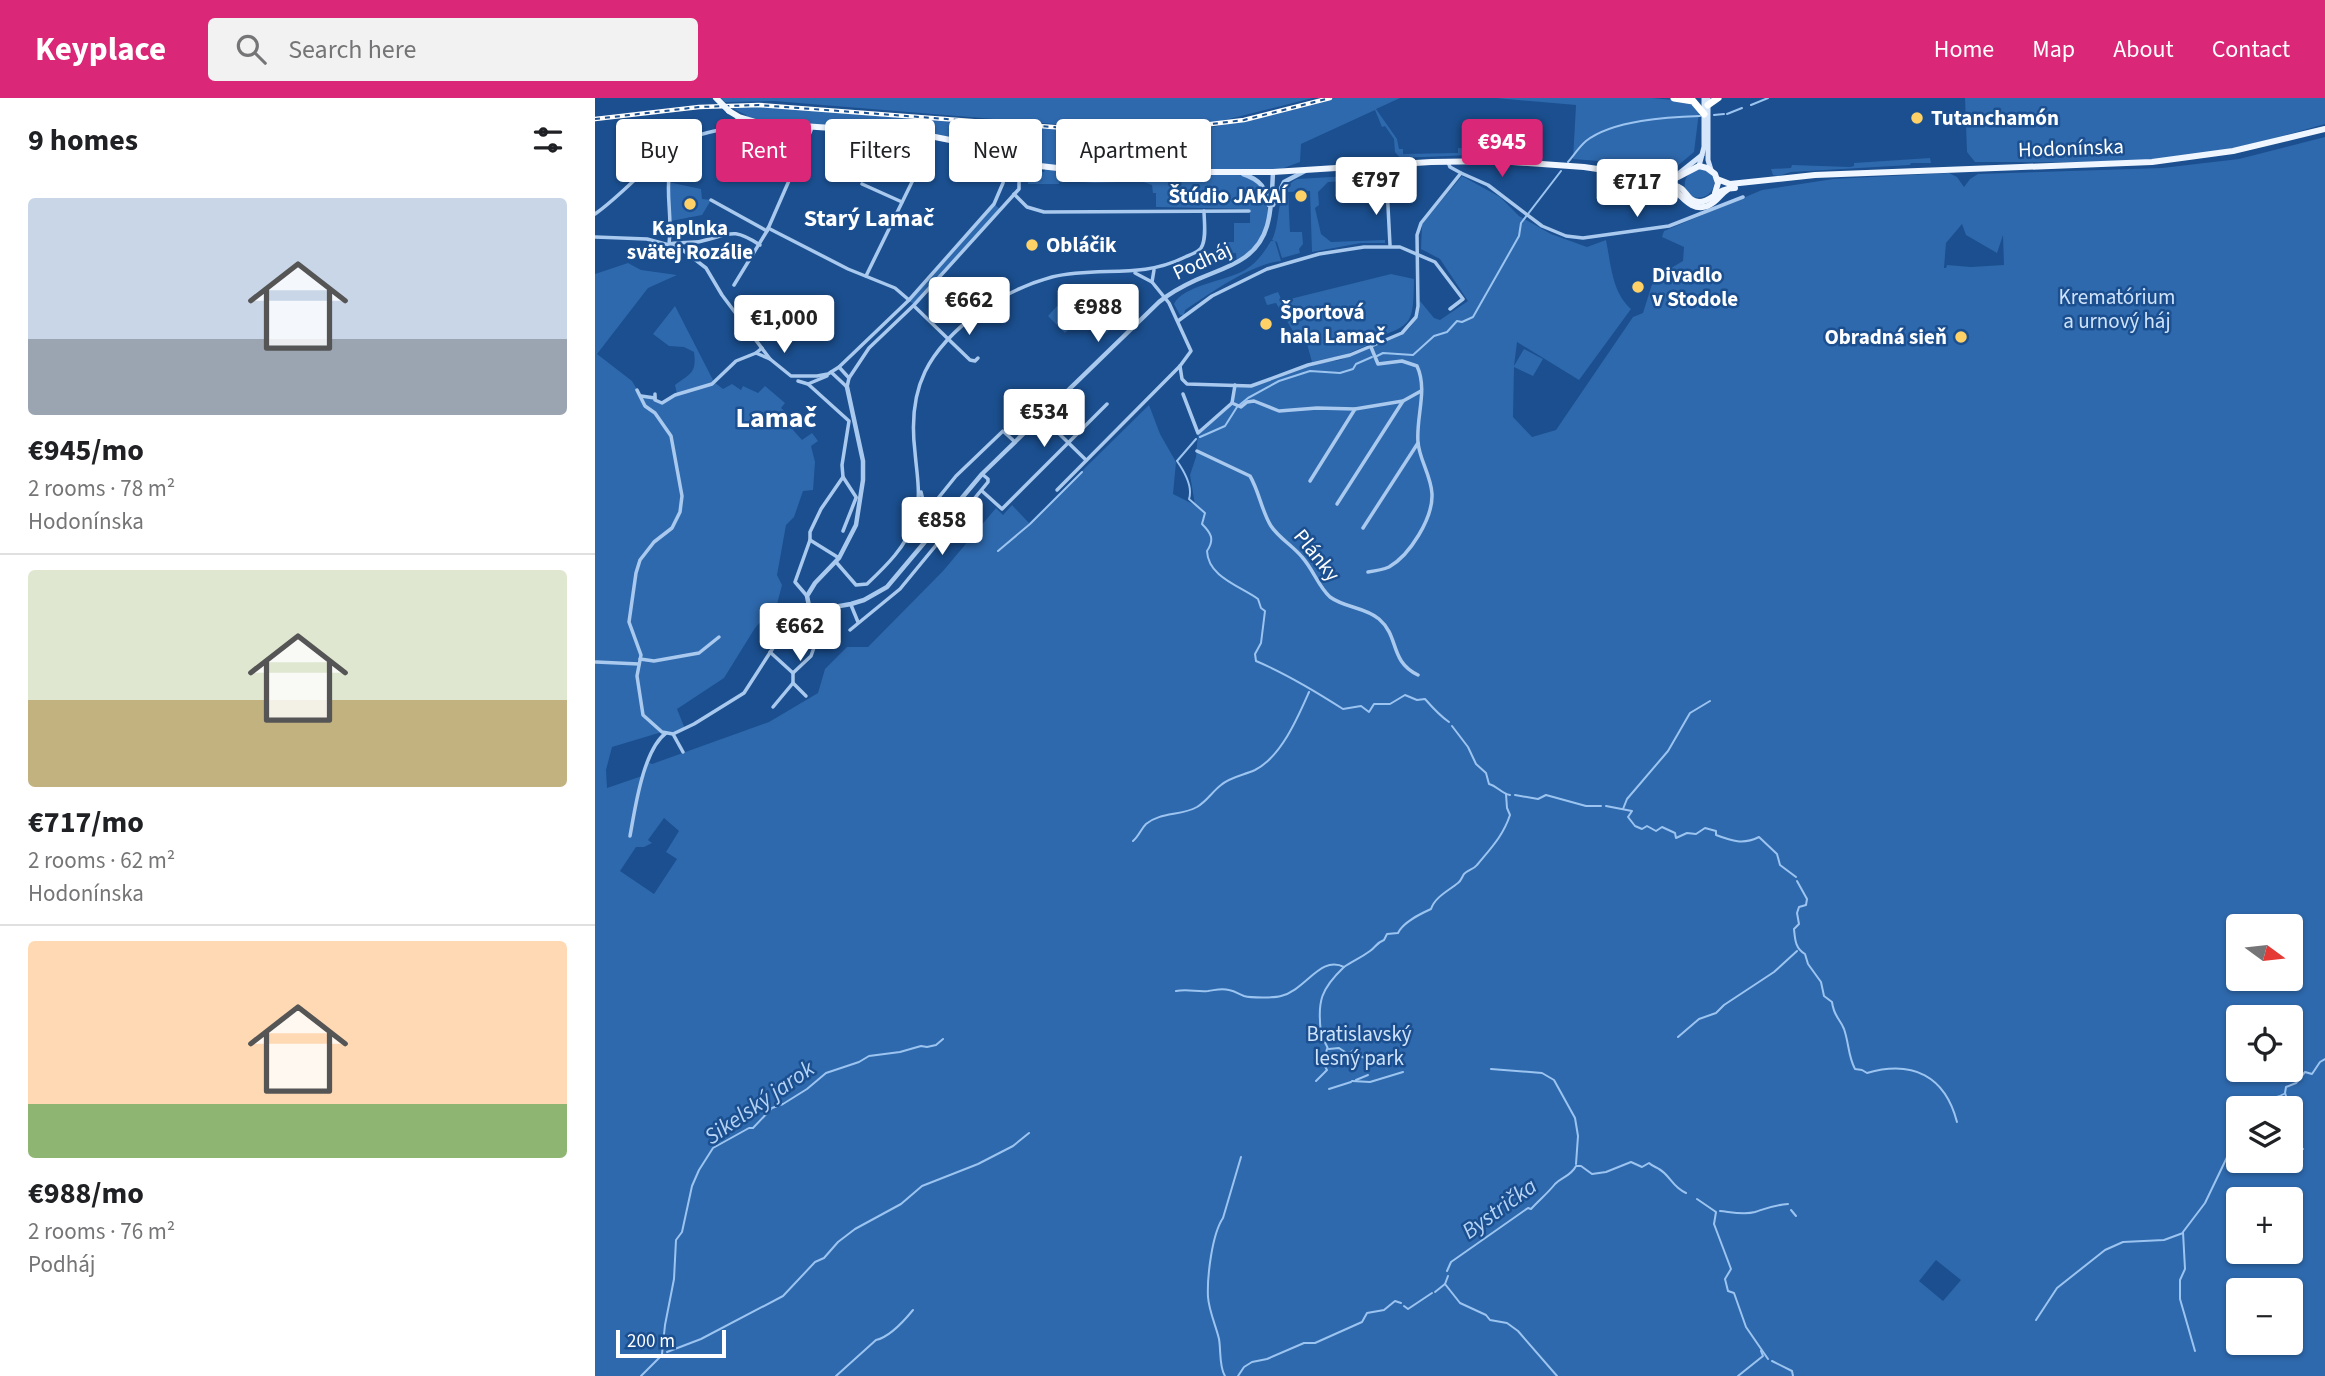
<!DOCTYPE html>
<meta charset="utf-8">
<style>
:root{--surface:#fff;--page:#f2f2f2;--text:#202124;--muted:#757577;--line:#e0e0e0;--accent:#db2777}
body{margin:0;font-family:"Source Sans 3",sans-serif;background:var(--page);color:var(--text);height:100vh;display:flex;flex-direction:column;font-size:26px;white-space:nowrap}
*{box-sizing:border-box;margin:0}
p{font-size:23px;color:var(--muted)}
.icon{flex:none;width:38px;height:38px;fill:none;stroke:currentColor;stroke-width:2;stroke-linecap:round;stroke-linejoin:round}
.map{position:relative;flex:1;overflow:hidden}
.drawer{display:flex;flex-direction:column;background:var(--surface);width:595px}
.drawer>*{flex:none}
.top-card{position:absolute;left:21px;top:21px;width:665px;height:63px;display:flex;gap:14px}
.needle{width:46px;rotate:105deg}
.controls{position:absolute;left:1631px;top:816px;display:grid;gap:14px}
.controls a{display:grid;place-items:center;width:77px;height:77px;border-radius:7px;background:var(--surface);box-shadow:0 2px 5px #0004;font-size:35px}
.scale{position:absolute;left:21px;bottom:18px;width:110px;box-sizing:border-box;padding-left:7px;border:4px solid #fff;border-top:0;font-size:19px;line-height:24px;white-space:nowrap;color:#fff;-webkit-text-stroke:5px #1b4f8f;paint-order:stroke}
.price{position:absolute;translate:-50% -60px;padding:0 16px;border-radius:7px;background:#fff;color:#222;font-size:23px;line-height:46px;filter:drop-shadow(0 2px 4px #0008)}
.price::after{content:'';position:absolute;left:50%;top:42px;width:21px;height:16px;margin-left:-10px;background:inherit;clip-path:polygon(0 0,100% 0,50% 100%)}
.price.selected{background:var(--accent);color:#fff}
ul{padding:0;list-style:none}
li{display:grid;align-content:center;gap:14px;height:371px;padding:0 28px}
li+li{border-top:2px solid var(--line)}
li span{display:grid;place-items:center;height:217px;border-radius:7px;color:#555}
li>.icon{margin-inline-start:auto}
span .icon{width:126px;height:126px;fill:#fffc;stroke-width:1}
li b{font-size:30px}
h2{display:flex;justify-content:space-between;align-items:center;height:84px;padding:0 28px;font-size:30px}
.tag{padding:0 24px;border-radius:7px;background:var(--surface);box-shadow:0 2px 5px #0004;font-size:24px;line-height:63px}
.tag.selected{background:var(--accent);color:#fff}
header{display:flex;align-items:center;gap:42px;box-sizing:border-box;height:98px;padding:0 35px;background:var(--accent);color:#fff}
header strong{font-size:33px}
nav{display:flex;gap:38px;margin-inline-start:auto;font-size:24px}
.search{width:490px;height:63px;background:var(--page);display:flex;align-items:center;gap:18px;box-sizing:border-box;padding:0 24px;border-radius:7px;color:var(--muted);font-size:26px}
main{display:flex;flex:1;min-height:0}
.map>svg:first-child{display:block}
.green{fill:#2e69ad;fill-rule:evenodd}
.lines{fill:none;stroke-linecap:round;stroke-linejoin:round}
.stream{stroke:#9cc4f0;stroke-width:2}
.minor{stroke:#a9c9ee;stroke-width:3.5}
.tertiary{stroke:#a9c9ee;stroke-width:4.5}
.secondary{stroke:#d6e6fa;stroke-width:5}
.primary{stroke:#f0f6ff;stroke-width:6}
.motorway{stroke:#fff;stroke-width:7}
.rail-casing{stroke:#fff;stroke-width:4.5}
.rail{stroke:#1b4f8f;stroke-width:2;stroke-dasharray:5;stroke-linecap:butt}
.primary-bridge{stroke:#f0f6ff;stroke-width:6}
.poi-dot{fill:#ffd166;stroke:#1b4f8f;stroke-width:2.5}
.labels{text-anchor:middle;stroke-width:5;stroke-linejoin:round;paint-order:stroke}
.poi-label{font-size:21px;font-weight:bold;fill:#fff;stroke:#1b4f8f;text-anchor:start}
.street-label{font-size:21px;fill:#fff;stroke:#1b4f8f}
.park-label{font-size:21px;fill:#cfe3fa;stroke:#1b4f8f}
.water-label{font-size:23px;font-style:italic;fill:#b5d3f5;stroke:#1b4f8f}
.quarter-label{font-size:24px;font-weight:bold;fill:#fff;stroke:#1b4f8f}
.district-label{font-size:28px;font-weight:bold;fill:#fff;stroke:#1b4f8f}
</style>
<header>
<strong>Keyplace</strong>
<div class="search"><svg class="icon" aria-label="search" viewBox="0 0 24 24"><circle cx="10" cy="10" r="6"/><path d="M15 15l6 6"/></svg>Search here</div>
<nav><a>Home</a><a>Map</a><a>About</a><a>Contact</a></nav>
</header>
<main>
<section class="drawer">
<h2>9 homes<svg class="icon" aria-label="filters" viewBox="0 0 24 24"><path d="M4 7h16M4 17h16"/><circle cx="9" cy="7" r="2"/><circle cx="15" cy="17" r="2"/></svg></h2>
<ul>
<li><span style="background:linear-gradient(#c9d6e8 65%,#9aa5b1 0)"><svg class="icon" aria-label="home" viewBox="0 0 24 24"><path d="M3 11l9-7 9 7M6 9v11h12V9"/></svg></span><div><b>€945/mo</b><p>2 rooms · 78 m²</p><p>Hodonínska</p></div></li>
<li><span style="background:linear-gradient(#dfe7d0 60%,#c2b280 0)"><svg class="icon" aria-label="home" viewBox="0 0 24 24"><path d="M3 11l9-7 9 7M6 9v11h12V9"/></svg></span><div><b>€717/mo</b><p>2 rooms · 62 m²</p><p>Hodonínska</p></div></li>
<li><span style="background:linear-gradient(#ffd9b3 75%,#8fb573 0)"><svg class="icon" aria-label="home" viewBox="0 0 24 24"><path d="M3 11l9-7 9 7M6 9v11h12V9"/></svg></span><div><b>€988/mo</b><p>2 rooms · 76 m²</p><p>Podháj</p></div></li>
</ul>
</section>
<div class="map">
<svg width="1730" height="1278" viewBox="0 0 1730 1278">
<rect width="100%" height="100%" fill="#1b4f8f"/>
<!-- green -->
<g class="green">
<path d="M126,0H718L618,25L520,31L179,3L130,4Z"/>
<path d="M742,0H805L781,11L802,41L804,51H808V56L863,55V50L875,51L877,54L875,57L805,60L800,54L799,41L790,28L787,29L780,12L706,46L705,64L678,74H645L669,89C679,132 671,136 642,166L641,155H628V144H639V125H655V111L561,109V95H558L557,87L546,83L500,85L465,82L464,86H433L432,81C436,73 441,72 449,74L451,69L332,37L155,23L151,17L139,11L147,8H179L497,34H547L619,29L727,1ZM464,47L473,48L472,68L527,71L599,69L610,74L461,71Z"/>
<path d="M901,0H1057L1088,3L1098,7L1104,14L1099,54L1081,69L978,61L981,7Z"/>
<path d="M1370,0H1730V26C1672,43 1612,58 1552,62C1495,65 1437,64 1380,64L1372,54Z"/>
<path d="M1730,39V1278H0V176L33,165L46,172L82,177L53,190L2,256L37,283L46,298L60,300L63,305L82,296L80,287C95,276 102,275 99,254L89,249L74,248L58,236L80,208L119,284L128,291L137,286L146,292L148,288L163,295L170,288L190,305L186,310L204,326L198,332L207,342L217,335L223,343L216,348L220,364L218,392L208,393L199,419L191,427L182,477L187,487L182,506L160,530L129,580L82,611L90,631L78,636L67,634L17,649L11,672L12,690L50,677L53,664L57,666L174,624L223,595L230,571L252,549H273L348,473L401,410L408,417L417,407L434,425L554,307L565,336L581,364L578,396L600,407L595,377L601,359L603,335L637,305L640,287L656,288L713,267L745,262L807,237C819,228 823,218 825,203L839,220L845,222L873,203L845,161L826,151L827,126L867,78L905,99L924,118L956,136L992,149L1011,142C1016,167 1017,194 1036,211L984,282L922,244L919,268L929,251L948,261L938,278L919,269L918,319L937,339L961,332L1038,219L1048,215L1059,180L1088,163L1089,149L1067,139L1069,133L1167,92L1238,81L1354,75L1362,79L1369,89L1375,81L1383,76L1567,70L1644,61ZM1367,126L1371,137L1402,155L1408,137L1409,167L1376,169L1352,167L1351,170H1349L1351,145ZM69,720L84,733L71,754L82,761L59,796L25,773L41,749H49L57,745L53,742ZM1643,828H1696V880H1643ZM1643,919H1696V971H1643ZM1643,1010H1696V1062H1643ZM1643,1101H1696V1153H1643ZM1341,1162L1366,1182L1348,1203L1324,1183ZM1643,1192H1696V1244H1643Z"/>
<path d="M1335,60L1336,65H1316L1315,67L1196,74L1183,78L1178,77L1176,71L1196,70L1197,67L1255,69L1259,68V65Z"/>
<path d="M1109,70L1119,80C1121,92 1112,102 1098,99L1090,91C1088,77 1097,72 1109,70Z"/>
<path d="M788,76L789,81L733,84L723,94L724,107L720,110L726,136L736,144L790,142V145H766L717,154L715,93L693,94L695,134H707L708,146L704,151L705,155L687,160L682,144L680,143L686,163C656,166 616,195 590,212L589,217H585L579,206C588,187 632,183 650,172C662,165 669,154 676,143H679L677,142C687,122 679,92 702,81Z"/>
<path d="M73,84L106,91L107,101L116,102L107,117L76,123Z"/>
<path d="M399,106L405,111L319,207L314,202Z"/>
<path d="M796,176L819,181C818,225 819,227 777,241V245L752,256L717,264L711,242L704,243L681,205L672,207L669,199L683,194L687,203Z"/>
<path d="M494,198L500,205L470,235L453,218L462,208L467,212L478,206L482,210Z"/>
<path d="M519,203L531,217L510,236L498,223Z"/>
</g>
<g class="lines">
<!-- stream -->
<g class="stream">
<path d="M1156,7L1173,0"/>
<path d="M1132,16L1147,10"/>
<path d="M1119,17L1129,16"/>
<path d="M973,64C979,57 984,49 991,43C1018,22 1073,19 1105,18"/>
<path d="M782,258L788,255L818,257L839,238L852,234L862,223L867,224L878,219L924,138L926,125L966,73"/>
<path d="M605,339L630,328L642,309L653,300L684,283L715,273L745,275L758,271L761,266L777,259"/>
<path d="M601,341L582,363C589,373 598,389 594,401L610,415L607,426C616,435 620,441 612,453C613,479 645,488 663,501L666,510L670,513L666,545L660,556L661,563C692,576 720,593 748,611L766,608L774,614L779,606H795L810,597L822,602L830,601C837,609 845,618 854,624"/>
<path d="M403,453L435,426L487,374"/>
<path d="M857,628L873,649L881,666L891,675L894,686C902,688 906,695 915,697"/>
<path d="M920,697L943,701L951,697L991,708H1006"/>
<path d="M1011,708L1037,713L1033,719L1040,728L1047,731L1052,728L1061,733L1067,729L1080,735L1081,740L1092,735L1101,736L1110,730L1121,733V737C1137,743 1148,747 1164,739L1182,756L1185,767L1201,779"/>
<path d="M1028,711L1032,701L1073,653L1095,615L1115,603"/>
<path d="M538,743C544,738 546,731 551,726C565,714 586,718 602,709C612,703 617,694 626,687C635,679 649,677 660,672C686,659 703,619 714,594"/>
<path d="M1202,783L1212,801L1211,807L1204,809L1202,815L1204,826L1199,831C1200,841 1200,850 1210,856L1213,866L1226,884L1229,898L1237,904C1239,919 1244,919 1249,931C1254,945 1253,958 1260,971L1267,972L1272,975C1318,962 1350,978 1362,1024"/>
<path d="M581,893C593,891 602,894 613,893C621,892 626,890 634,892C640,893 644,896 649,898C656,900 679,900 686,898C711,892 725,857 749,869C758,863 767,859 775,853C781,849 781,845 789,842L792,836L803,835C808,824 825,816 836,811C840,799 853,793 863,785C866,783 867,779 869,776C873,772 879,771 882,767C896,750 908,738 915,717L912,710L911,696"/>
<path d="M1083,939L1104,921L1121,915L1129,907L1179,874L1202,853"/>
<path d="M733,951C731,945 727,941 726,935C722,903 726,891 749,869"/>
<path d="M734,951L744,950L753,956L760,951L767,959L776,962L781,958"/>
<path d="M896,971L947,975L959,982L980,1020L983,1038L981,1066"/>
<path d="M761,982L773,977"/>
<path d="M721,983L732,972L728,965L732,951"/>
<path d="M757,983L775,984L808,974"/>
<path d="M734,991L756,984"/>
<path d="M1665,1010C1670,999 1680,1001 1689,996"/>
<path d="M1695,1010L1690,995L1691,989L1701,985L1710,974L1717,976L1725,964L1730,961"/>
<path d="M1696,1019C1699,1031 1697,1044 1708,1051"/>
<path d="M1102,1101L1121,1114L1119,1126L1136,1171L1130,1181L1133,1193L1139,1195L1151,1229L1173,1261"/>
<path d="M1196,1112L1201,1118"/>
<path d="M1125,1113C1136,1114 1149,1117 1160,1114C1172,1110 1179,1107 1193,1106"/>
<path d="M852,1173L856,1164L933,1110L936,1111C944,1102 953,1095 960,1086C967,1079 976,1078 981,1068H986L997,1076L1011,1074L1036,1064L1047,1069L1054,1065C1057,1068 1061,1069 1064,1071C1075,1077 1077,1089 1091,1095"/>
<path d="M850,1186L865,1205L891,1217L895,1222L912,1225L923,1233L962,1278"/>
<path d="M840,1194L850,1186L853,1178"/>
<path d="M809,1208L813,1211L837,1195"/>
<path d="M1441,1222L1462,1190L1510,1152L1528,1144L1569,1142L1588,1135"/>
<path d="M1600,1253L1585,1201V1182L1590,1171L1588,1134L1610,1105L1635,1053L1634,1046L1643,1040"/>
<path d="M72,1254L106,1241L188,1198L220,1164L229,1160L243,1144L260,1131L306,1106L327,1088L383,1066L418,1048L434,1035"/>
<path d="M67,1256L70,1227L79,1181L81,1142L87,1134L97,1088L104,1072L118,1050L154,1030H158L177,1010L188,1006L212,991L231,975L264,964L274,958L305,954L326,948L332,949L341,947L348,941"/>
<path d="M1177,1263L1197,1273L1198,1278"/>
<path d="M46,1278L65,1259"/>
<path d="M241,1278L281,1242C295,1239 309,1223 318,1212"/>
<path d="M630,1278C624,1269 626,1252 624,1241C621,1228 614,1213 613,1199C612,1179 617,1136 628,1120L646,1059"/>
<path d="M643,1278L649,1269L657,1264L672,1261L709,1245H720L767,1224L772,1215L789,1212L800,1203L806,1205"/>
<path d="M1143,1278L1168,1258L1166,1253"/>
</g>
<!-- minor -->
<g class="minor">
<path d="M134,30L144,19"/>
<path d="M87,44C63,81 79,106 74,146C85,143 97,146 107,143C136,136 137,129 165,147"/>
<path d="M853,64L855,69L866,75L893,87L947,128L971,138L988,140L1074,128L1148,99"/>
<path d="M796,80L812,67"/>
<path d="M267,86L307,104"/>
<path d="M419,96L432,109L449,114L654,113"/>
<path d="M116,102L172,133"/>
<path d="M0,116C34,92 60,55 99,39C118,31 139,31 158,25"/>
<path d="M173,130L253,171L300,190L314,202"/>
<path d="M0,139L52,141L85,150L111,170L127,197L175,261L196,278H222L233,276L244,269L314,202L399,106L408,85L413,60"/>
<path d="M795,147L792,89L797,67"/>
<path d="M540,175L557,184"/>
<path d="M271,178L339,39"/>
<path d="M139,187L172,133L217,30"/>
<path d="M319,208L375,262L380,263L383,260"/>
<path d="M583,223L617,198L672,171L724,156L769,149H805L840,164L868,201L855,211"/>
<path d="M161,255L175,261"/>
<path d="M585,268L587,281L592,286L656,288L713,267L755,257L807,235L821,219L823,208L822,137L826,125L866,75"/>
<path d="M244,269L254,280"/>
<path d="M236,274L252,289"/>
<path d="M203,283L213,286L232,278"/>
<path d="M252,289L254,280L274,250L319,207L424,91V81L411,72"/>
<path d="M42,292L50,308L60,315L76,338L87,398L85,414L77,430L59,444L45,462L41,475L34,524L46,557L42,578L48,617L67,634L78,636L99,626L149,595L178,550L203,518L216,510"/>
<path d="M60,296V302L67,305L80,297L117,286L141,263L161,255L167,250"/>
<path d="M588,296L603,335L637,305L640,287"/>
<path d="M46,298L60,300"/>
<path d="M637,305L646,309L652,304L659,303L684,313L722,310L760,311L808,303L826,293"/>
<path d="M446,318L491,362"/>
<path d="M602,353L655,378C664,393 667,414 676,428C684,440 698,448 707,459C718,471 723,488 735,499C750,510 770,509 784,521C805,539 794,563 823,577"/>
<path d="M248,379L261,399"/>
<path d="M715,383L760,311"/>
<path d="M462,392L585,268L596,253L574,205L557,184L559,172"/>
<path d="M387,393L407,411L512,306"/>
<path d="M326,394L333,423"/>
<path d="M742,406L808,303"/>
<path d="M332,414L361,378L408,333L419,343"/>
<path d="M320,422L333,423L342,430"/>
<path d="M768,430L823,345"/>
<path d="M248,433L261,400"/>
<path d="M215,442L244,460"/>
<path d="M241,464L261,487L272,486C290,469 312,448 319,423C327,399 322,379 320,354C312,289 333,252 385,213C407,198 431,186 457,179C503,168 545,181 588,160C594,157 602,155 606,150C612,141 609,123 609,113"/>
<path d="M773,474C780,473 787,472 794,469C815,457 838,420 837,396C836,377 824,361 823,344C821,318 833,292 822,268L807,263L783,266L776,249"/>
<path d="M212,498L200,484L215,442V434L226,411L248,379L247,367L254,323L213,286"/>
<path d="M256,507L263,524"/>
<path d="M255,532L305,491L393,384V381L387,376"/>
<path d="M175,554L198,575V585L211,598"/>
<path d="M45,561L59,563L104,555L124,539"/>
<path d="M1,564L44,566"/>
<path d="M198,575L216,558L227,527"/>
<path d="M178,609L198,585"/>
<path d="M78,636L88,654"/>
<path d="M35,738C40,711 48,652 71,635"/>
</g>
<!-- tertiary -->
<g class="tertiary">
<path d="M648,76C666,82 671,90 674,107"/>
<path d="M678,107L689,84L710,73"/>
<path d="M252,289L268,363V382L261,427L244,460L220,485L212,498L214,508L222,512L256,506L269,502L292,489L387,376L564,204C575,195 588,188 601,182C630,169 662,163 672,128C677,111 677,92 678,74"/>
</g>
<!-- secondary -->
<g class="secondary">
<path d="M1113,0V62L1116,72"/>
<path d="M1104,68L1109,49V0"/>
<path d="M1082,77L1107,57"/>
</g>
<!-- primary -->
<g class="primary">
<path d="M134,13L144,19L164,25L325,36L355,42L445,68L497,74H678L836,64L903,63L989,69L1077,82L1104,68L1112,70L1120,76L1123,85L1120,95"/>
<path d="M1122,81L1135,86L1220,77L1557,64L1638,53L1730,31"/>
<path d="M1060,84C1068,85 1081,86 1087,91C1093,97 1094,103 1104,104C1117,104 1122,90 1140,90"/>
<path d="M1077,89C1088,101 1101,118 1119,104C1124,100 1127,95 1132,92"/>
</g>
<!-- motorway -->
<g class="motorway">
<path d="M1079,0L1098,3L1109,16"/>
<path d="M1113,7L1123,0"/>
</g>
<defs>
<path id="rail" d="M0,21L104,9L164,7L498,32L559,33L649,22L735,0"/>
</defs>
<!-- rail casing -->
<use href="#rail" class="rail-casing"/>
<!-- rail -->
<use href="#rail" class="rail"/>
<!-- primary-bridge -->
<path class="primary-bridge" d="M121,0L134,13"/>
</g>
<!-- markers -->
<g class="poi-dot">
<circle cx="1322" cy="20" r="7"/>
<circle cx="706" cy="98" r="7"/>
<circle cx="95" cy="106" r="7"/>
<circle cx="437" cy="147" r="7"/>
<circle cx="1043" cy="189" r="7"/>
<circle cx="671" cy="226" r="7"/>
<circle cx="1366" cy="239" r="7"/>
</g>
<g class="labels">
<!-- poi labels -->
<g class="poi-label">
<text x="1336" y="27">Tutanchamón</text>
<text x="692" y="105" text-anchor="end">Štúdio JAKAÍ</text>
<text x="95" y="137" text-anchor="middle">Kaplnka<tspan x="95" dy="24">svätej Rozálie</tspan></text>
<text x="451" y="154">Obláčik</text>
<text x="1057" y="184">Divadlo<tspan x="1057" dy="24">v Stodole</tspan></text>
<text x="685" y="221">Športová<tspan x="685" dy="24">hala Lamač</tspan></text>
<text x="1352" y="246" text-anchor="end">Obradná sieň</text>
</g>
<!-- street labels -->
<g class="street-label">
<text transform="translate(1476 50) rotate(-2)" y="7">Hodonínska</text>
<text transform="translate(607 163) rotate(-25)" y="7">Podháj</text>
<text transform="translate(722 457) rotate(51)" y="7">Plánky</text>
</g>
<!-- park labels -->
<g class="park-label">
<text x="1522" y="206">Krematórium<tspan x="1522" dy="24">a urnový háj</tspan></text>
<text x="764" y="943">Bratislavský<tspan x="764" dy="24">lesný park</tspan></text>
</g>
<!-- water labels -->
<g class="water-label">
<text transform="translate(164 1004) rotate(-35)" y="8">Sikelský jarok</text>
<text transform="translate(904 1110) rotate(-36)" y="8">Bystrička</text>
</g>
<!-- quarter labels -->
<g class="quarter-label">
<text x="274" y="128">Starý Lamač</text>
</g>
<!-- district labels -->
<g class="district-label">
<text x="181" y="329">Lamač</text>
</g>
</g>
</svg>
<div class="controls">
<a><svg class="needle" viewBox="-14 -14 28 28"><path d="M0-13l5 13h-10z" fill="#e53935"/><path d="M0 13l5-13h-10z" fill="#757577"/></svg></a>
<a><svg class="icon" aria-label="locate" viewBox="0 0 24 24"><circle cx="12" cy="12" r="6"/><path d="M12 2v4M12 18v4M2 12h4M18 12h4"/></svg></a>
<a><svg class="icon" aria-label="layers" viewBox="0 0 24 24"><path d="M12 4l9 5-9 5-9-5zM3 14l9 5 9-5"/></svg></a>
<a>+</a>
<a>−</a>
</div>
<div class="scale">200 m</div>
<b class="price selected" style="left:907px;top:81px">€945</b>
<b class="price" style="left:781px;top:119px">€797</b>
<b class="price" style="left:1042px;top:121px">€717</b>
<b class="price" style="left:374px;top:239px">€662</b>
<b class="price" style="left:503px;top:246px">€988</b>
<b class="price" style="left:189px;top:257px">€1,000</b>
<b class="price" style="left:449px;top:351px">€534</b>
<b class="price" style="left:347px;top:459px">€858</b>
<b class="price" style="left:205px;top:565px">€662</b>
<div class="top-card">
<a class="tag">Buy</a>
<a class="tag selected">Rent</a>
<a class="tag">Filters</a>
<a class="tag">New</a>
<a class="tag">Apartment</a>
</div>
</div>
</main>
